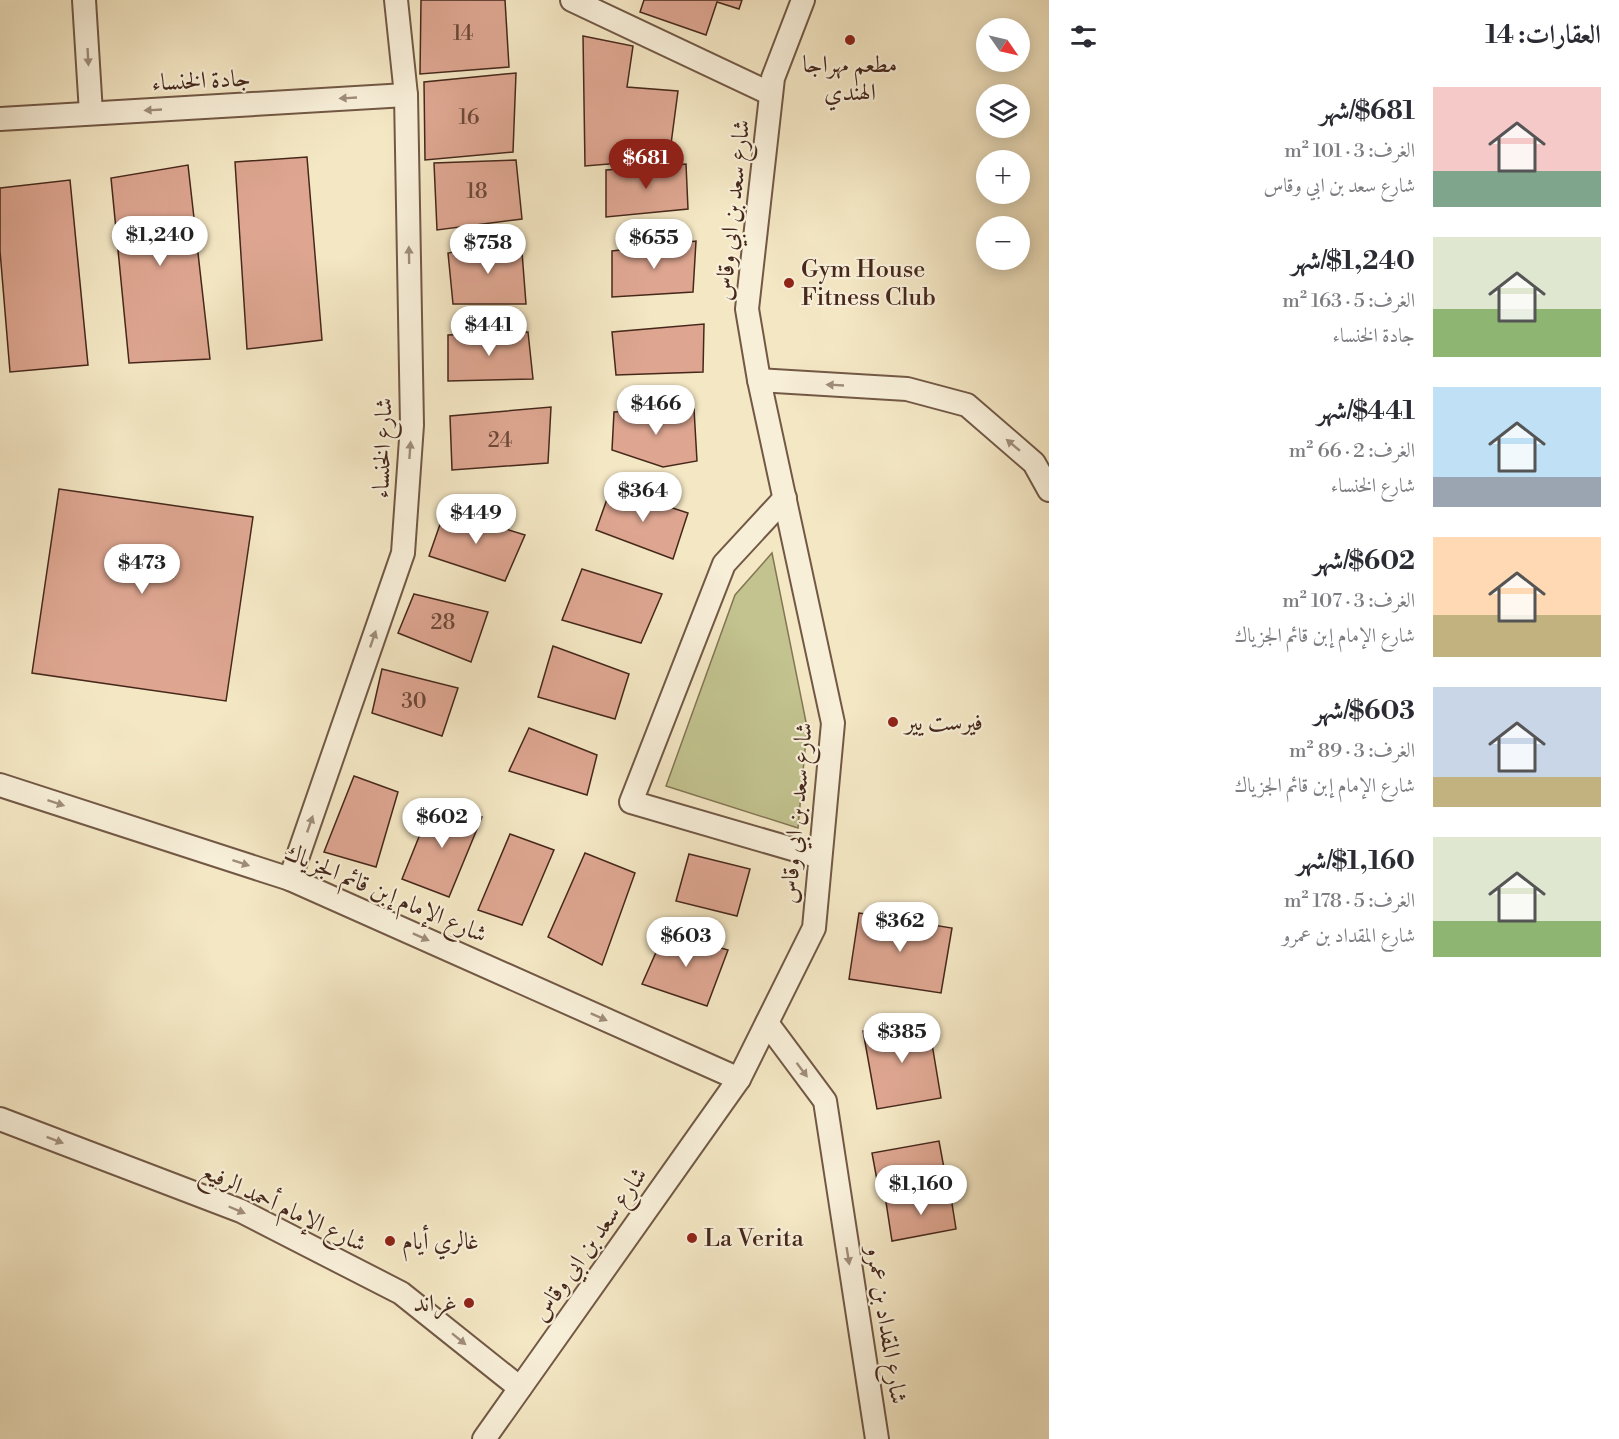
<!DOCTYPE html>
<html lang="ar">
<meta charset="utf-8">
<style>
:root{--surface:#fff;--page:#f2f2f3;--text:#2b2b33;--muted:#7c7c81;--accent:#8f2418}
body{margin:0;font-family:"Libre Bodoni",Amiri,serif;background:var(--page);color:var(--text);direction:rtl;height:100vh;display:flex;flex-direction:column;font-size:22px;white-space:nowrap}
*{box-sizing:border-box;margin:0}
p{font-size:20px;color:var(--muted)}
.icon{flex:none;width:33px;height:33px;fill:none;stroke:currentColor;stroke-width:2;stroke-linecap:round;stroke-linejoin:round}
.map{position:relative;flex:1;overflow:hidden;direction:ltr}
.side{display:flex;flex-direction:column;background:var(--surface);width:570px}
.side>*{flex:none}
.needle{width:39px;rotate:124deg}
.controls{position:absolute;left:976px;top:18px;display:grid;gap:12px}
.controls a{display:grid;place-items:center;width:54px;height:54px;border-radius:50%;background:var(--surface);box-shadow:0 3px 15px #0003;font-size:30px}
.price{position:absolute;translate:-50% -51px;padding:0 14px;border-radius:21px;background:#fff;color:#222;font-size:20px;line-height:39px;filter:drop-shadow(0 2px 3px #0008)}
.price::after{content:'';position:absolute;left:50%;top:36px;width:18px;height:14px;margin-left:-9px;background:inherit;clip-path:polygon(0 0,100% 0,50% 100%)}
.price.current{background:var(--accent);color:#fff}
ul{padding:0;list-style:none}
li{display:flex;align-items:center;gap:18px;height:150px;padding:0 18px}
li span{display:grid;place-items:center;flex:none;width:168px;height:120px;border-radius:0px;color:#555}
li>.icon{margin-inline-start:auto}
span .icon{width:72px;height:72px;fill:#fffc;stroke-width:1}
li b{font-size:26px}
h2{display:flex;justify-content:space-between;align-items:center;height:72px;padding:0 18px;font-size:26px}
main{display:flex;flex:1;min-height:0}
.map>svg:first-child{display:block}
.green{fill:#c2c38f;stroke:#847655;stroke-width:1.5}
.building{fill:#dea691;stroke:#46281b;stroke-width:1.5}
.lines{fill:none;stroke-linecap:round;stroke-linejoin:round}
.minor-casing{stroke:#725845;stroke-width:26}
.minor{stroke:#f8efd9;stroke-width:22}
.oneway{fill:#9f8c7a}
.poi-dot{fill:#8f2418;stroke:#f8efd9;stroke-width:2}
.labels{text-anchor:middle;stroke-width:4.5;stroke-linejoin:round;paint-order:stroke}
.number-label{font-size:21px;fill:#6c4838}
.poi-label{font-size:24px;fill:#46281b;stroke:#f8efd9;text-anchor:start}
.street-label{font-size:24px;fill:#46281b;stroke:#f8efd9}
</style>
<main>
<section class="side">
<h2>العقارات: 14<svg class="icon" aria-label="filters" viewBox="0 0 24 24"><path d="M4 7h16M4 17h16"/><circle cx="9" cy="7" r="2"/><circle cx="15" cy="17" r="2"/></svg></h2>
<ul>
<li><span style="background:linear-gradient(#f6c9c9 70%,#7fa58c 0)"><svg class="icon" aria-label="home" viewBox="0 0 24 24"><path d="M3 11l9-7 9 7M6 9v11h12V9"/></svg></span><div><b>$681/شهر</b><p>الغرف: 3 · 101 m²</p><p>شارع سعد بن ابي وقاس</p></div></li>
<li><span style="background:linear-gradient(#dfe7d0 60%,#8fb573 0)"><svg class="icon" aria-label="home" viewBox="0 0 24 24"><path d="M3 11l9-7 9 7M6 9v11h12V9"/></svg></span><div><b>$1,240/شهر</b><p>الغرف: 5 · 163 m²</p><p>جادة الخنساء</p></div></li>
<li><span style="background:linear-gradient(#bfe0f5 75%,#9aa5b1 0)"><svg class="icon" aria-label="home" viewBox="0 0 24 24"><path d="M3 11l9-7 9 7M6 9v11h12V9"/></svg></span><div><b>$441/شهر</b><p>الغرف: 2 · 66 m²</p><p>شارع الخنساء</p></div></li>
<li><span style="background:linear-gradient(#ffd9b3 65%,#c2b280 0)"><svg class="icon" aria-label="home" viewBox="0 0 24 24"><path d="M3 11l9-7 9 7M6 9v11h12V9"/></svg></span><div><b>$602/شهر</b><p>الغرف: 3 · 107 m²</p><p>شارع الإمام إبن قائم الجزياك</p></div></li>
<li><span style="background:linear-gradient(#c9d6e8 75%,#c2b280 0)"><svg class="icon" aria-label="home" viewBox="0 0 24 24"><path d="M3 11l9-7 9 7M6 9v11h12V9"/></svg></span><div><b>$603/شهر</b><p>الغرف: 3 · 89 m²</p><p>شارع الإمام إبن قائم الجزياك</p></div></li>
<li><span style="background:linear-gradient(#dfe7d0 70%,#8fb573 0)"><svg class="icon" aria-label="home" viewBox="0 0 24 24"><path d="M3 11l9-7 9 7M6 9v11h12V9"/></svg></span><div><b>$1,160/شهر</b><p>الغرف: 5 · 178 m²</p><p>شارع المقداد بن عمرو</p></div></li>
</ul>
</section>
<div class="map">
<svg width="1049" height="1439" viewBox="0 0 1049 1439">
<rect width="100%" height="100%" fill="#f4e7c4"/>
<filter id="stains"><feTurbulence type="fractalNoise" baseFrequency=".00333" numOctaves="4"/><feColorMatrix values="0 0 0 0 .2 0 0 0 0 .09 0 0 0 0 .02 0 0 0 .5 -.17"/></filter>
<radialGradient id="worn" r=".72"><stop offset=".6" stop-color="#630" stop-opacity="0"/><stop offset="1" stop-color="#630" stop-opacity=".3"/></radialGradient>
<!-- green -->
<path class="green" d="M772,553L807,727L798,828L666,786L735,595Z"/>
<!-- building -->
<g class="building">
<path d="M421,0H505L509,67L420,74Z"/>
<path d="M644,0H742L739,9L717,2L706,35L640,12Z"/>
<path d="M583,36L633,46L627,87L678,91L669,159L585,166Z"/>
<path d="M516,73L513,152L425,160L424,82Z"/>
<path d="M307,157L322,340L247,349L235,162Z"/>
<path d="M516,160L522,219L437,230L434,163Z"/>
<path d="M686,164L688,209L606,217V170Z"/>
<path d="M188,165L210,359L129,363L111,178Z"/>
<path d="M70,180L88,365L10,372L0,251V188Z"/>
<path d="M521,239L526,304H453L448,253Z"/>
<path d="M696,241L693,292L612,297V251Z"/>
<path d="M704,324L703,372L616,375L612,332Z"/>
<path d="M528,332L533,379L448,381V335Z"/>
<path d="M551,407L548,463L452,470L450,416Z"/>
<path d="M694,409L697,461L663,467L612,450L614,412Z"/>
<path d="M611,488L688,513L673,559L596,530Z"/>
<path d="M59,489L253,517L226,701L32,673Z"/>
<path d="M445,510L525,535L505,581L429,556Z"/>
<path d="M582,569L662,594L641,643L562,620Z"/>
<path d="M414,594L488,612L471,662L398,633Z"/>
<path d="M553,646L629,674L615,719L538,697Z"/>
<path d="M382,669L458,688L442,736L372,713Z"/>
<path d="M529,728L597,755L587,795L509,771Z"/>
<path d="M354,776L398,792L376,867L324,852Z"/>
<path d="M433,802L482,817L449,897L402,879Z"/>
<path d="M510,834L554,850L522,925L478,910Z"/>
<path d="M585,853L635,873L602,965L548,937Z"/>
<path d="M689,854L750,869L737,916L676,901Z"/>
<path d="M859,913L952,928L941,993L849,979Z"/>
<path d="M665,932L728,950L707,1006L642,984Z"/>
<path d="M928,1020L941,1098L877,1109L863,1031Z"/>
<path d="M939,1141L946,1179L879,1191L872,1153Z"/>
<path d="M950,1191L956,1229L892,1241L886,1202Z"/>
</g>
<g class="lines">
<defs>
<g id="minor">
<path d="M84,0L91,113"/>
<path d="M572,0L771,94"/>
<path d="M0,119L406,95"/>
<path d="M759,380L907,389L967,405L1034,463L1049,490"/>
<path d="M785,498L724,564L631,802L820,857"/>
<path d="M0,785L290,879L739,1079"/>
<path d="M290,879L403,553L412,425L406,95L396,0"/>
<path d="M767,1023L825,1101L877,1439"/>
<path d="M0,1119L241,1211L401,1293L520,1388"/>
<path d="M484,1439L739,1079L814,928L833,723L759,380L747,309L773,78L803,0"/>
</g>
</defs>
<!-- minor casing -->
<use href="#minor" class="minor-casing"/>
<!-- minor -->
<use href="#minor" class="minor"/>
</g>
<!-- one-way arrows -->
<defs><path id="oneway-solid" d="M-6-.8H1V-3.2L6.5 0L1 3.2V.8H-6Z" transform="scale(1.5)"/></defs>
<g class="oneway">
<use href="#oneway-solid" transform="translate(88 57) rotate(87)"/>
<use href="#oneway-solid" transform="translate(348 98) rotate(177)"/>
<use href="#oneway-solid" transform="translate(153 110) rotate(177)"/>
<use href="#oneway-solid" transform="translate(409 255) rotate(-91)"/>
<use href="#oneway-solid" transform="translate(835 385) rotate(-177)"/>
<use href="#oneway-solid" transform="translate(1013 445) rotate(-140)"/>
<use href="#oneway-solid" transform="translate(410 450) rotate(-86)"/>
<use href="#oneway-solid" transform="translate(373 639) rotate(-71)"/>
<use href="#oneway-solid" transform="translate(56 803) rotate(18)"/>
<use href="#oneway-solid" transform="translate(310 824) rotate(-71)"/>
<use href="#oneway-solid" transform="translate(241 863) rotate(18)"/>
<use href="#oneway-solid" transform="translate(421 937) rotate(24)"/>
<use href="#oneway-solid" transform="translate(599 1017) rotate(24)"/>
<use href="#oneway-solid" transform="translate(802 1070) rotate(53)"/>
<use href="#oneway-solid" transform="translate(55 1140) rotate(21)"/>
<use href="#oneway-solid" transform="translate(237 1210) rotate(23)"/>
<use href="#oneway-solid" transform="translate(848 1256) rotate(81)"/>
<use href="#oneway-solid" transform="translate(459 1339) rotate(39)"/>
</g>
<!-- markers -->
<g class="poi-dot">
<circle cx="850" cy="40" r="6"/>
<circle cx="789" cy="283" r="6"/>
<circle cx="893" cy="722" r="6"/>
<circle cx="692" cy="1238" r="6"/>
<circle cx="390" cy="1241" r="6"/>
<circle cx="469" cy="1303" r="6"/>
</g>
<g class="labels">
<!-- number labels -->
<g class="number-label">
<text x="463" y="40">14</text>
<text x="469" y="124">16</text>
<text x="477" y="198">18</text>
<text x="500" y="447">24</text>
<text x="443" y="629">28</text>
<text x="414" y="708">30</text>
</g>
<!-- poi labels -->
<g class="poi-label">
<text x="850" y="72" text-anchor="middle">مطعم مهراجا<tspan x="850" dy="28">الهندي</tspan></text>
<text x="801" y="277">Gym House<tspan x="801" dy="28">Fitness Club</tspan></text>
<text x="905" y="730">فيرست يير</text>
<text x="704" y="1246">La Verita</text>
<text x="402" y="1249">غالري أيام</text>
<text x="457" y="1311" text-anchor="end">غراند</text>
</g>
<!-- street labels -->
<g class="street-label">
<text transform="translate(201 80) rotate(-3)" y="8">جادة الخنساء</text>
<text transform="translate(732 210) rotate(-84)" y="8">شارع سعد بن ابي وقاس</text>
<text transform="translate(382 448) rotate(-88)" y="8">شارع الخنساء</text>
<text transform="translate(796 813) rotate(-85)" y="8">شارع سعد بن ابي وقاس</text>
<text transform="translate(386 893) rotate(23)" y="8">شارع الإمام إبن قائم الجزياك</text>
<text transform="translate(284 1207) rotate(25)" y="8">شارع الإمام أحمد الرفيع</text>
<text transform="translate(589 1244) rotate(-55)" y="8">شارع سعد بن ابي وقاس</text>
<text transform="translate(887 1325) rotate(81)" y="8">شارع المقداد بن عمرو</text>
</g>
</g>
<rect width="100%" height="100%" filter="url(#stains)"/>
<rect width="100%" height="100%" fill="url(#worn)"/>
</svg>
<div class="controls">
<a><svg class="needle" viewBox="-14 -14 28 28"><path d="M0-13l5 13h-10z" fill="#e53935"/><path d="M0 13l5-13h-10z" fill="#7c7c81"/></svg></a>
<a><svg class="icon" aria-label="layers" viewBox="0 0 24 24"><path d="M12 4l9 5-9 5-9-5zM3 14l9 5 9-5"/></svg></a>
<a>+</a>
<a>−</a>
</div>
<b class="price current" style="left:646px;top:190px">$681</b>
<b class="price" style="left:160px;top:267px">$1,240</b>
<b class="price" style="left:654px;top:270px">$655</b>
<b class="price" style="left:488px;top:275px">$758</b>
<b class="price" style="left:489px;top:357px">$441</b>
<b class="price" style="left:656px;top:436px">$466</b>
<b class="price" style="left:643px;top:523px">$364</b>
<b class="price" style="left:476px;top:545px">$449</b>
<b class="price" style="left:142px;top:595px">$473</b>
<b class="price" style="left:442px;top:849px">$602</b>
<b class="price" style="left:900px;top:953px">$362</b>
<b class="price" style="left:686px;top:968px">$603</b>
<b class="price" style="left:902px;top:1064px">$385</b>
<b class="price" style="left:921px;top:1216px">$1,160</b>
</div>
</main>
